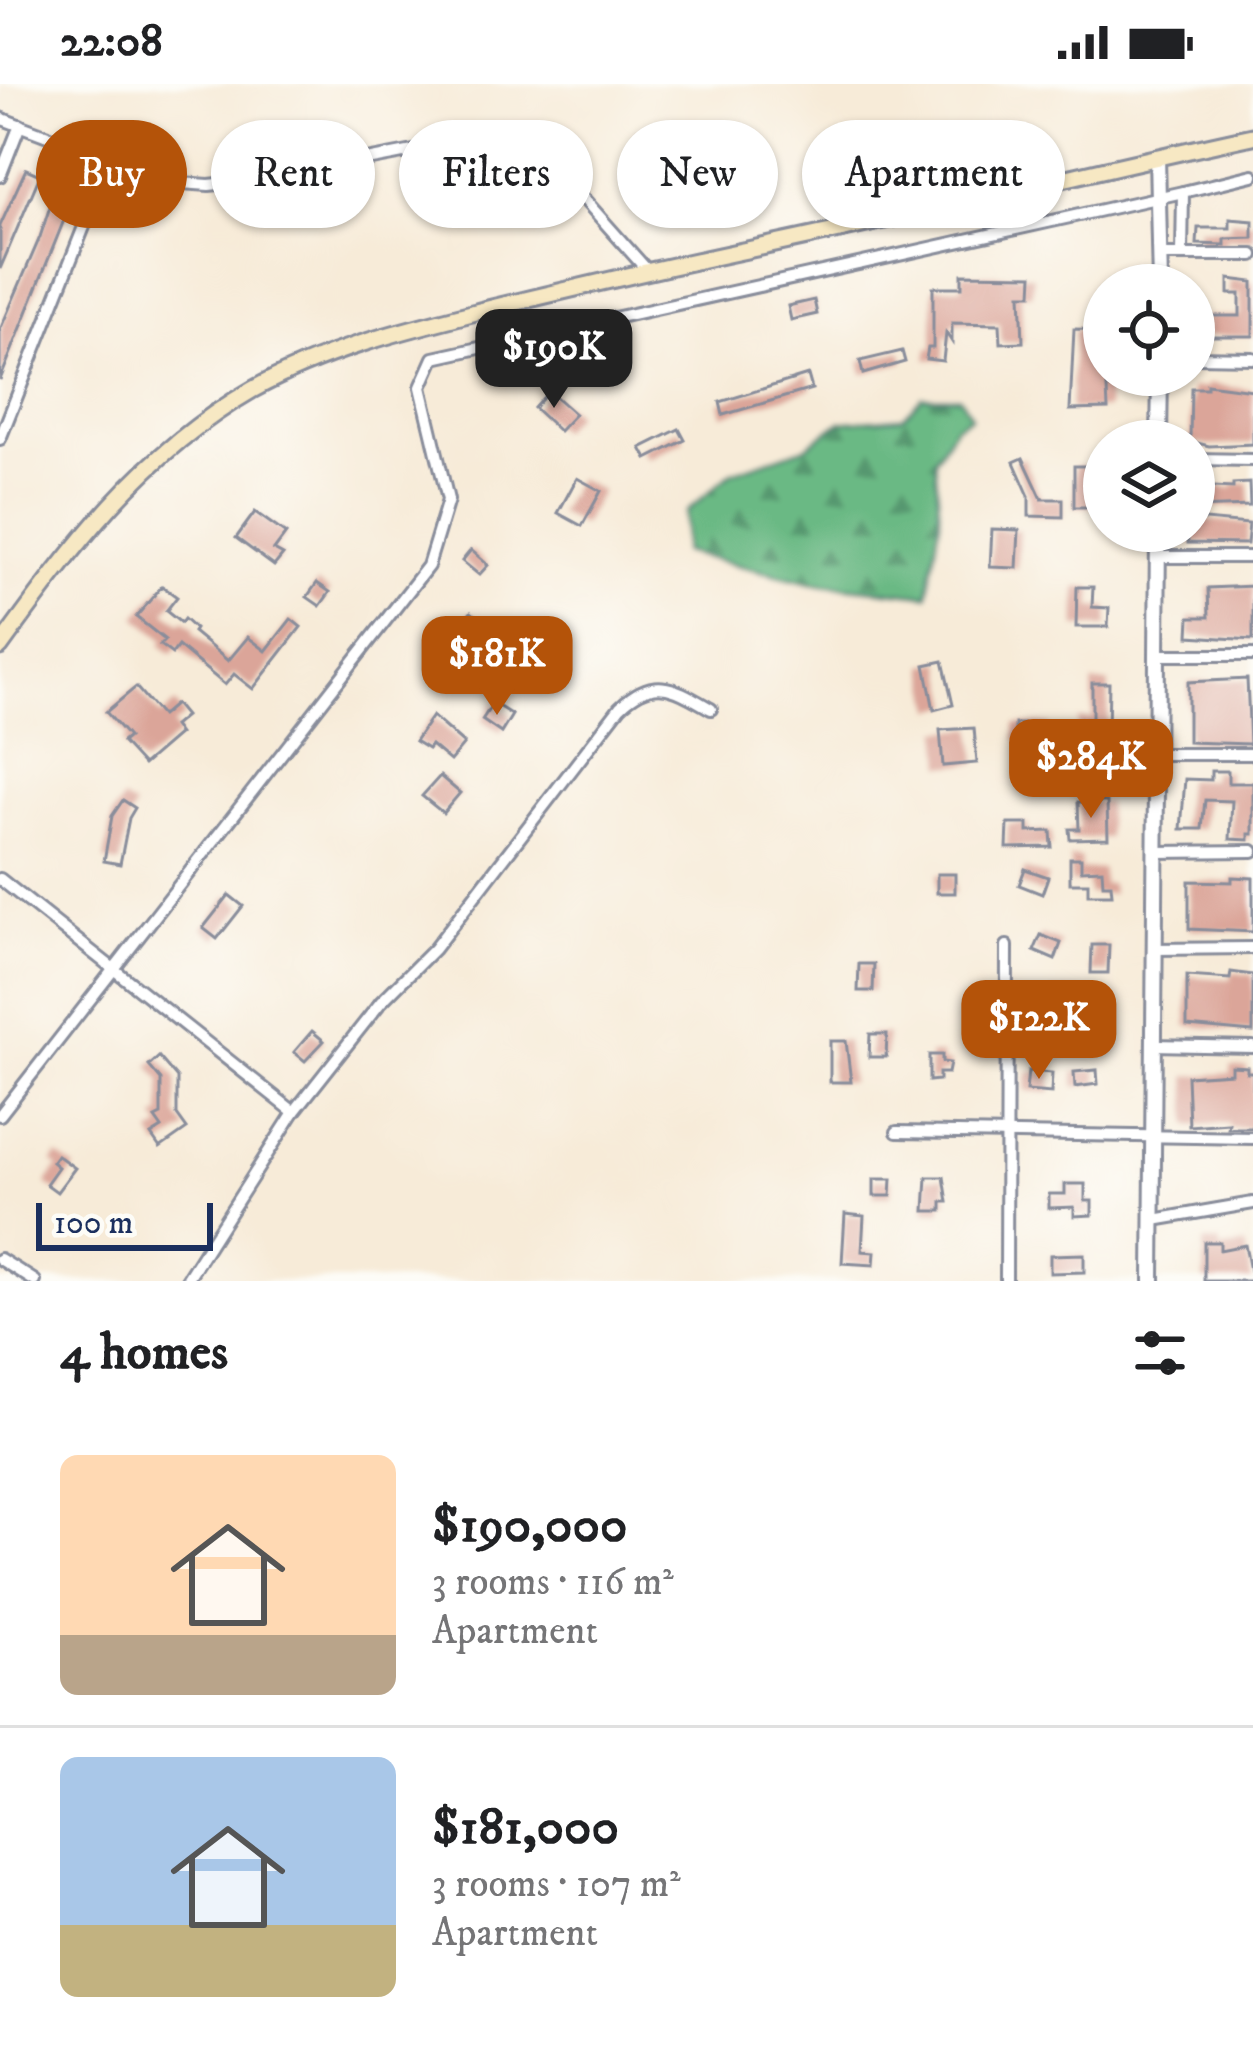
<!DOCTYPE html>
<meta charset="utf-8">
<style>
:root{--surface:#fff;--page:#f6f6f6;--text:#202124;--muted:#757577;--line:#e0e0e0;--accent:#b45309}
body{margin:0;font-family:"IM FELL DW Pica",serif;background:var(--page);color:var(--text);height:100vh;display:flex;flex-direction:column;font-size:45px;white-space:nowrap}
*{box-sizing:border-box;margin:0}
p{font-size:39px;color:var(--muted)}
.icon{flex:none;width:66px;height:66px;fill:none;stroke:currentColor;stroke-width:2;stroke-linecap:round;stroke-linejoin:round}
.map{position:relative;height:1197px;overflow:hidden}
.details{display:flex;flex-direction:column;background:var(--surface);flex:1}
.details>*{flex:none}
.guide{position:absolute;left:36px;top:36px;width:1182px;height:108px;display:flex;gap:24px}
.tools{position:absolute;left:1083px;top:180px;display:grid;gap:24px}
.tools a{display:grid;place-items:center;width:132px;height:132px;border-radius:50%;background:var(--surface);box-shadow:0 3px 9px #0004;font-size:60px}
.scale{position:absolute;left:36px;bottom:30px;width:177px;box-sizing:border-box;padding-left:12px;border:6px solid #1b2f5e;border-top:0;font-size:33px;line-height:42px;white-space:nowrap;color:#1b2f5e;-webkit-text-stroke:9px #fdfcf7;paint-order:stroke}
.price{position:absolute;translate:-50% -102px;padding:0 27px;border-radius:24px;background:var(--accent);color:#fff;font-size:39px;line-height:78px;filter:drop-shadow(0 3px 6px #0008)}
.price::after{content:'';position:absolute;left:50%;top:72px;width:36px;height:27px;margin-left:-18px;background:inherit;clip-path:polygon(0 0,100% 0,50% 100%)}
.price.current{background:#222;color:#fff}
ul{padding:0;list-style:none}
li{display:flex;align-items:center;gap:36px;height:300px;padding:0 60px}
li+li{border-top:3px solid var(--line)}
li span{display:grid;place-items:center;flex:none;width:336px;height:240px;border-radius:18px;color:#555}
li>.icon{margin-inline-start:auto}
span .icon{width:144px;height:144px;fill:#fffc;stroke-width:1}
li b{font-size:51px}
h2{display:flex;justify-content:space-between;align-items:center;height:144px;padding:0 60px;font-size:51px}
.tag{padding:0 42px;border-radius:54px;background:var(--surface);box-shadow:0 3px 9px #0004;font-size:42px;line-height:108px}
.tag.current{background:var(--accent);color:#fff}
.status{display:flex;justify-content:space-between;align-items:center;height:84px;padding:0 60px;background:var(--surface);direction:ltr}
.status svg{height:33px;fill:currentColor}
.map>svg:first-child{display:block}
.forest{fill:url(#forest-firs);stroke:#437471;stroke-width:3}
.building{fill:#dba599}
.lines{fill:none;stroke-linecap:round;stroke-linejoin:round}
.minor-casing{stroke:#898d9b;stroke-width:16}
.tertiary-casing{stroke:#898d9b;stroke-width:20}
.secondary-casing{stroke:#898d9b;stroke-width:21}
.minor{stroke:#fff;stroke-width:10}
.tertiary{stroke:#fff;stroke-width:14}
.secondary{stroke:#f7e8c3;stroke-width:15}
</style>
<div class="status"><b>22:08</b><svg viewBox="0 0 49 12"><path d="M0 12V9h3v3zM5 12V6h3v6zM10 12V3h3v9zM15 12V0h3v12zM26 1h20v11H26zM47 4h2v5h-2z"/></svg></div>
<div class="map">
<svg width="1253" height="1197" viewBox="0 0 1253 1197">
<defs>
<pattern id="forest-firs" width="22" height="20" patternUnits="userSpaceOnUse" patternTransform="scale(3)"><rect width="22" height="20" fill="#6bb984"/><path d="M5 1l3.5 6h-7zM16 11l3.5 6h-7z" fill="#57976f"/></pattern>
</defs>
<rect width="100%" height="100%" fill="#fdfcf7"/>
<filter id="ink" filterUnits="userSpaceOnUse"><feTurbulence type="fractalNoise" baseFrequency=".00833" numOctaves="2"/><feDisplacementMap in="SourceGraphic" scale="24" xChannelSelector="R" yChannelSelector="G"/><feConvolveMatrix kernelMatrix="1 2 1 2 8 2 1 2 1" color-interpolation-filters="sRGB"/></filter>
<filter id="wash" filterUnits="userSpaceOnUse"><feTurbulence type="fractalNoise" baseFrequency=".004" numOctaves="4" result="noise"/><feDisplacementMap in="SourceGraphic" scale="48" xChannelSelector="R" yChannelSelector="G"/><feGaussianBlur stdDeviation="2.7" result="paint"/><feColorMatrix in="noise" values="0 0 0 0 0 0 0 0 0 0 0 0 0 0 0 0 0 1.4 0 .05"/><feComposite in="paint" operator="in"/></filter>
<g filter="url(#wash)">
<rect width="100%" height="100%" fill="#f7ebd8"/>
<!-- forest -->
<path class="forest" d="M922,313H960L971,332L954,343L935,375L940,436L928,511L811,499L683,468L686,428L732,388L804,364L840,338L902,333Z"/>
<g id="blocks">
<!-- building -->
<g class="building">
<path d="M26,85L40,91L0,185V142Z"/>
<path d="M58,98L76,106L0,296V246L40,153Z"/>
<path d="M1230,135L1253,137V154L1225,155V161L1197,160L1198,144H1230Z"/>
<path d="M962,190L1033,191L1032,210H1021L1023,258L1001,259L1000,240L952,239V258L946,249L943,277L926,275L928,264H933V203H962Z"/>
<path d="M1229,195L1253,198V252H1206L1205,232H1240V210H1229Z"/>
<path d="M814,216L817,230L791,236L788,222Z"/>
<path d="M1074,245L1104,246L1108,325L1070,326Z"/>
<path d="M902,267L905,278L863,290L860,277Z"/>
<path d="M808,291L812,305L723,331L720,318Z"/>
<path d="M1207,300L1253,306V360L1209,362L1190,357L1191,304H1207Z"/>
<path d="M549,307L575,330L559,347L534,324Z"/>
<path d="M679,345L685,356L647,375L641,364Z"/>
<path d="M1023,374L1042,415H1063V433L1029,432V412L1014,378Z"/>
<rect x="1074" y="382" width="30" height="41"/>
<path d="M577,394L601,407L582,442L558,429Z"/>
<path d="M1249,399L1250,422L1194,424V402L1233,404V400Z"/>
<path d="M255,428L286,450L274,466L283,471L274,482L236,454Z"/>
<path d="M1194,435L1249,440L1247,460L1188,459V447H1194Z"/>
<path d="M992,445L1019,446L1017,484L990,483Z"/>
<path d="M471,466L488,481L479,491L462,477Z"/>
<path d="M317,499L330,508L320,522L307,513Z"/>
<path d="M162,502L177,513L166,527L181,539L184,535L195,545L193,548L228,577L248,553L266,567L291,535L301,543L253,605L234,590L225,601L178,562L172,570L160,561L165,556L136,533Z"/>
<path d="M1253,502V556L1189,552L1190,533H1209L1208,504Z"/>
<path d="M1077,503H1093L1092,523L1109,524L1108,543H1076Z"/>
<path d="M471,528L495,548L475,572L451,552Z"/>
<path d="M943,577L953,621L934,626L925,581Z"/>
<path d="M1247,595L1250,660L1188,658V598Z"/>
<path d="M1092,599H1109L1108,648H1115V665H1099V686H1077L1078,635H1092Z"/>
<path d="M136,603L161,632L175,620L185,632L173,642L179,650L143,681L122,658L128,653L106,628Z"/>
<path d="M493,619L512,631L501,649L482,636Z"/>
<path d="M432,632L464,660L450,677L431,661L428,665L415,657Z"/>
<path d="M1015,640H1050V655L1015,656Z"/>
<path d="M974,644L977,679L943,682L940,646Z"/>
<path d="M1211,687H1228V699H1253V750H1249V756L1230,755L1232,717L1205,716L1202,745H1181L1185,695L1211,696Z"/>
<path d="M440,692L460,709L443,729L422,712Z"/>
<path d="M123,716L135,724L129,734L120,780L104,777L112,732Z"/>
<path d="M1078,718H1107L1108,754L1070,755L1069,745H1079Z"/>
<path d="M1008,740H1028V748L1051,747L1052,763L1007,764Z"/>
<path d="M1070,774H1081V786L1102,785L1103,800H1111L1112,810H1088V799H1070Z"/>
<path d="M1025,785L1048,793L1042,810L1019,801Z"/>
<rect x="937" y="790" width="18" height="19"/>
<path d="M1232,793L1253,794V848L1189,845V797L1232,798Z"/>
<path d="M229,811L243,822L217,855L203,844Z"/>
<path d="M1041,851L1061,859L1055,876L1034,867Z"/>
<path d="M1092,861H1109L1108,889H1091Z"/>
<path d="M859,880H874L873,907H858Z"/>
<path d="M1231,888L1253,891V948L1187,942V892L1230,895Z"/>
<path d="M1052,907L1099,908V926H1106V943L1095,942V957L1081,956V932L1052,933Z"/>
<rect x="1023" y="933" width="29" height="31"/>
<path d="M312,947L324,957L305,977L294,968Z"/>
<path d="M870,950H887L886,973H869Z"/>
<path d="M830,957H846L851,998H830Z"/>
<path d="M929,971H942V978L950,979L948,989H939V996L929,997Z"/>
<path d="M159,973L177,994V1031L187,1045L160,1064L151,1051L162,1044L155,1034L161,1031V996L149,982Z"/>
<path d="M1231,982L1247,983V988H1253V1044H1228L1229,1039L1189,1042L1187,992L1231,989Z"/>
<path d="M1097,986L1098,1000L1075,1003L1074,988Z"/>
<path d="M1028,987L1052,989L1051,1009L1026,1007Z"/>
<path d="M57,1071L75,1084L57,1108L46,1100L58,1083L52,1078Z"/>
<path d="M927,1093H944L948,1118H942V1127H925Z"/>
<path d="M874,1095H892L891,1112H874Z"/>
<path d="M1065,1100H1085V1117H1092V1131L1074,1132V1123L1049,1124V1110H1065Z"/>
<path d="M845,1130L864,1132L862,1167L875,1168L874,1181L842,1179Z"/>
<path d="M1204,1158H1220V1166L1245,1161L1252,1197H1204Z"/>
<path d="M1084,1170V1188L1050,1189V1171Z"/>
</g>
</g>
</g>
<g filter="url(#ink)">
<use href="#blocks" fill-opacity="0" stroke="#898d9b" stroke-width="3"/>
<g class="lines">
<defs>
<g id="minor">
<path d="M0,34L151,91L181,99L209,101L266,95L461,58L499,57L559,87L647,186"/>
<path d="M0,92L20,41"/>
<path d="M1160,171H1253"/>
<path d="M1182,171L1183,108L1253,91"/>
<path d="M1194,273L1253,274"/>
<path d="M0,355L110,77"/>
<path d="M1194,375L1253,376"/>
<path d="M1157,473H1253"/>
<path d="M1156,571H1253"/>
<path d="M1153,670H1253"/>
<path d="M1156,768L1253,767"/>
<path d="M0,795L294,1028"/>
<path d="M1154,865L1253,864"/>
<path d="M1152,961L1253,963"/>
<path d="M0,1031L428,482L448,416L421,303L434,274L1183,108"/>
<path d="M897,1048L1253,1054"/>
<path d="M1154,1136L1253,1119"/>
<path d="M0,1175L35,1197"/>
<path d="M186,1197L294,1028L381,918L434,865L620,623C655,590 674,604 711,625"/>
<path d="M1006,1197L1007,862"/>
</g>
<g id="tertiary">
<path d="M1157,73L1160,201"/>
<path d="M1159,357L1160,291"/>
<path d="M1152,1197L1158,447"/>
</g>
<path id="secondary" d="M0,563C73,463 141,370 252,306C327,264 409,245 492,224C583,202 674,181 766,162C929,128 1090,87 1253,52"/>
</defs>
<!-- minor casing -->
<use href="#minor" class="minor-casing"/>
<!-- tertiary casing -->
<use href="#tertiary" class="tertiary-casing"/>
<!-- secondary casing -->
<use href="#secondary" class="secondary-casing"/>
<!-- minor -->
<use href="#minor" class="minor"/>
<!-- tertiary -->
<use href="#tertiary" class="tertiary"/>
<!-- secondary -->
<use href="#secondary" class="secondary"/>
</g>
</g>
</svg>
<div class="tools">
<a><svg class="icon" aria-label="locate" viewBox="0 0 24 24"><circle cx="12" cy="12" r="6"/><path d="M12 2v4M12 18v4M2 12h4M18 12h4"/></svg></a>
<a><svg class="icon" aria-label="layers" viewBox="0 0 24 24"><path d="M12 4l9 5-9 5-9-5zM3 14l9 5 9-5"/></svg></a>
</div>
<div class="scale">100 m</div>
<b class="price current" style="left:554px;top:327px">$190K</b>
<b class="price" style="left:497px;top:634px">$181K</b>
<b class="price" style="left:1091px;top:737px">$284K</b>
<b class="price" style="left:1039px;top:998px">$122K</b>
<div class="guide">
<a class="tag current">Buy</a>
<a class="tag">Rent</a>
<a class="tag">Filters</a>
<a class="tag">New</a>
<a class="tag">Apartment</a>
</div>
</div>
<section class="details">
<h2>4 homes<svg class="icon" aria-label="filters" viewBox="0 0 24 24"><path d="M4 7h16M4 17h16"/><circle cx="9" cy="7" r="2"/><circle cx="15" cy="17" r="2"/></svg></h2>
<ul>
<li><span style="background:linear-gradient(#ffd9b3 75%,#b9a48a 0)"><svg class="icon" aria-label="home" viewBox="0 0 24 24"><path d="M3 11l9-7 9 7M6 9v11h12V9"/></svg></span><div><b>$190,000</b><p>3 rooms · 116 m²</p><p>Apartment</p></div></li>
<li><span style="background:linear-gradient(#a9c7e8 70%,#c2b280 0)"><svg class="icon" aria-label="home" viewBox="0 0 24 24"><path d="M3 11l9-7 9 7M6 9v11h12V9"/></svg></span><div><b>$181,000</b><p>3 rooms · 107 m²</p><p>Apartment</p></div></li>
</ul>
</section>
